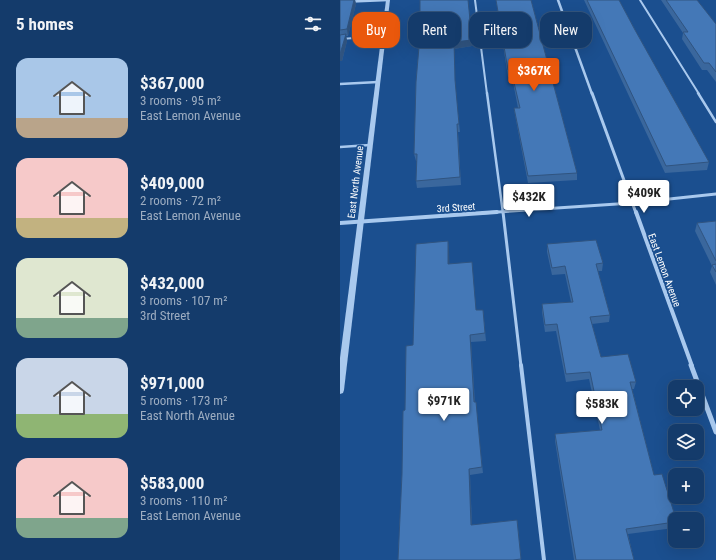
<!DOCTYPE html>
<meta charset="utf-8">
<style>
:root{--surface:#143b6b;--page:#214673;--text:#f1f3f6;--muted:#9dadc1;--line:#33557e;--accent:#ea580c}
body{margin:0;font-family:"Roboto Condensed",sans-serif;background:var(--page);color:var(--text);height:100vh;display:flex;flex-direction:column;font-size:15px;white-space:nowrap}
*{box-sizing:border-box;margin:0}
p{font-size:13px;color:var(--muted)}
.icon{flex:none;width:22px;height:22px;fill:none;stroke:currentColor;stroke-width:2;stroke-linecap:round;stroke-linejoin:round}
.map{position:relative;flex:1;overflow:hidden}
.drawer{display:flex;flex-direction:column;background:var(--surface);width:340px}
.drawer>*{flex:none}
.top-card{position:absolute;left:12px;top:12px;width:304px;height:36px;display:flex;gap:8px}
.buttons{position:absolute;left:328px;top:380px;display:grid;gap:8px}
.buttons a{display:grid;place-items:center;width:36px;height:36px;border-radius:8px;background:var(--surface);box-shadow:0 4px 16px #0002,0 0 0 1px var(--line);font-size:20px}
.price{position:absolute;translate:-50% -34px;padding:0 9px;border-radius:4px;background:#fff;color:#222;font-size:13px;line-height:26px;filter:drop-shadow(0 1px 2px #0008)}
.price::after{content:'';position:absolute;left:50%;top:24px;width:12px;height:9px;margin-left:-6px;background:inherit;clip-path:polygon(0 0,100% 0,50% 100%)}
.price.on{background:var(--accent);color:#fff}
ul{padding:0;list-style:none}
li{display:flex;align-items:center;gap:12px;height:100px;padding:0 16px}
li span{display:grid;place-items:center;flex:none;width:112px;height:80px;border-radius:12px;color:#555}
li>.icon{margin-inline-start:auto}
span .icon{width:48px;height:48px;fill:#fffc;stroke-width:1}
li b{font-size:17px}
h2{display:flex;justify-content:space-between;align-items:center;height:48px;padding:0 16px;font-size:17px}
.tag{padding:0 14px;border-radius:12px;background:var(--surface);box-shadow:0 4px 16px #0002,0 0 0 1px var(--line);font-size:14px;line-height:36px}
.tag.on{background:var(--accent);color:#fff}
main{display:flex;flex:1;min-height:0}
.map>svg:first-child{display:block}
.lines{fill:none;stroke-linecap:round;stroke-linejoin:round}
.service-far3{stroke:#a9c9ee;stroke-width:2}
.service-far2{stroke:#a9c9ee;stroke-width:2.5}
.service-far1{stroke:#a9c9ee;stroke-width:3}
.service{stroke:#a9c9ee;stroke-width:4}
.minor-far3{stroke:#a9c9ee;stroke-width:2.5}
.minor-far2{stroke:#a9c9ee;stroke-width:3}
.minor-far1{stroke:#a9c9ee;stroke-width:4}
.minor{stroke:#a9c9ee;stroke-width:5}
.tertiary{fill:#a9c9ee;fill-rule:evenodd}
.wall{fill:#3a679d}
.shaded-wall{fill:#305480}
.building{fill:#4478b7;stroke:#305480}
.labels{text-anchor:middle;stroke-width:3.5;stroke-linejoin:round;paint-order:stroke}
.street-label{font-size:10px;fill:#fff;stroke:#1b4f8f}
</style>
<main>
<section class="drawer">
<h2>5 homes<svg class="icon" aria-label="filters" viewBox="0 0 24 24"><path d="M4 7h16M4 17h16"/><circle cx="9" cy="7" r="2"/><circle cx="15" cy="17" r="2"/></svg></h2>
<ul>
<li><span style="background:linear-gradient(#a9c7e8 75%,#b9a48a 0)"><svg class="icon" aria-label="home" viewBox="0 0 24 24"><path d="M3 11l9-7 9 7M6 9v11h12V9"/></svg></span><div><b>$367,000</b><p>3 rooms · 95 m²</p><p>East Lemon Avenue</p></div></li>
<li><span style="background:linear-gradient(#f6c9c9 75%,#c2b280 0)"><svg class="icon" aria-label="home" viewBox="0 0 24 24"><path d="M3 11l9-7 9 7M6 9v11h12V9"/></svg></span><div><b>$409,000</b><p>2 rooms · 72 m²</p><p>East Lemon Avenue</p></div></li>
<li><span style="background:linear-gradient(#dfe7d0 75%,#7fa58c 0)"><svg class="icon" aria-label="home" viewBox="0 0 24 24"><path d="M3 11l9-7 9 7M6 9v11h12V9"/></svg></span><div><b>$432,000</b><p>3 rooms · 107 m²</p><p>3rd Street</p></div></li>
<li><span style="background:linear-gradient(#c9d6e8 70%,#8fb573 0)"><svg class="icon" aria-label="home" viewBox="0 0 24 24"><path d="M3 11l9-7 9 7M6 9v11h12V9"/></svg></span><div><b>$971,000</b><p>5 rooms · 173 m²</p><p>East North Avenue</p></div></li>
<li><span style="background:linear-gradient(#f6c9c9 75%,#7fa58c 0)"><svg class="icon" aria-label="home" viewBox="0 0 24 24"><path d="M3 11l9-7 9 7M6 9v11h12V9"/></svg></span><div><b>$583,000</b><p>3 rooms · 110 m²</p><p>East Lemon Avenue</p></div></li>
</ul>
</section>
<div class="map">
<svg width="376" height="560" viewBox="0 0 376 560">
<rect width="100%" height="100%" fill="#1b4f8f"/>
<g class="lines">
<!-- service-far3 -->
<g class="service-far3">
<path d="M135,0L147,94"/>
<path d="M300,0L359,94"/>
<path d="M0,39L44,36"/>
</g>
<!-- service-far2 -->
<g class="service-far2">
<path d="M147,93L163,213"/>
<path d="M358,93L376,122"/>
<path d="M0,147L30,145"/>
</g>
<!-- service-far1 -->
<path class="service-far1" d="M163,212L181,366"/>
<!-- service -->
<path class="service" d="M181,365L204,560"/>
<!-- minor-far3 -->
<g class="minor-far3">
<path d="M218,0L252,94"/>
<path d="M0,2L48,0"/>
<path d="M0,84L38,82"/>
</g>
<!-- minor-far2 -->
<g class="minor-far2">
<path d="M252,93L296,213"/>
<path d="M142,213L292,203L376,194"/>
</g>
<!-- minor-far1 -->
<g class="minor-far1">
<path d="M296,212L352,366"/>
<path d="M0,223L157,212"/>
</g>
<!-- minor -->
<path class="minor" d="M351,365L376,432"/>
<!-- tertiary -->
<path class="tertiary" d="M46,0H50L4,390L3,393L0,394V358Z"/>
</g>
<!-- wall -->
<g class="wall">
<path d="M0,0H15L16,4L8,36H6L7,41L2,61H0Z"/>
<path d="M156,0H191L237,173V180L188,183L175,115L174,108H178L172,77H168Z"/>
<path d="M244,0H279L295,30L369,162L367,170L325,173Z"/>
<path d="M321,0H357L376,24V82L367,70H362L342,39L343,33Z"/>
<path d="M80,35L132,46L114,49L115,87L120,132H118L121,185L77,188L76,181L77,161H76L74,154Z"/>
<path d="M376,221V285L370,272L372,266L355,231L357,223Z"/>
<path d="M108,241L109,249V264L136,310H143L146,341L131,342L135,402L143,473L130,475L132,525L177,520L181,560H58L65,410L73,345Z"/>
<path d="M207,244L263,263L262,271H258L270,315L269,322L252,324L261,357L296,382L294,389H292L314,475L335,519V525L334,528L288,534L294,560H234L215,441V434L260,430L249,379L226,382L216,331L205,332L202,312V304L231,302L225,274L212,275L207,252Z"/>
</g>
<!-- shaded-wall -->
<g class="shaded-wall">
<path d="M14,0H15L16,4L8,36L7,29Z"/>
<path d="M6,34L7,41L2,61H0V54Z"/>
<path d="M132,40V46L114,49L116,87L114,42Z"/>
<path d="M108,241L109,249L110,272L108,264Z"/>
<path d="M130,335L131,342L135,409L134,402Z"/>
<path d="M129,469L130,475L132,531L131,525Z"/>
</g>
<!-- building -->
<g class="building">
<path d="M0,0H14L7,29L0,30Z"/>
<path d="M80,0H128L132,40L114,42L115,80L119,124H117L120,177L76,181L77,154H74L76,82L80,35Z"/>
<path d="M156,0H191L237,173L188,176L174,108H180L171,70H168Z"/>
<path d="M247,0H279L295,30L369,162L326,166Z"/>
<path d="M326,0H357L376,24V72L369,63H364L343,32H348Z"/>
<path d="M6,34L0,54V35Z"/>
<path d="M376,221V261L357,223Z"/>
<path d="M256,240L263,263L256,264L270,315L250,317L261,357L288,354L296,382H290L314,475L322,474L336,519H335V522L286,529L294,560H236L215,434L262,430L250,372L226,374L217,324L205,325L202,304L233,302L225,266L212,268L207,244Z"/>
<path d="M108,241V264L132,262L136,310H143L145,333L130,335L134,402H136L142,467L129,469L131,525L177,520L181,559L173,560H58L62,474L63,411L65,410L66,346L73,345L76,244Z"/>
<path d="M376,264V272L372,265Z"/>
</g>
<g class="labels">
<!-- street labels -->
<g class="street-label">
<text transform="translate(15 182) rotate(-83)" y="4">East North Avenue</text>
<text transform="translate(116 207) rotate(-4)" y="4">3rd Street</text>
<text transform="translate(325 270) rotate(70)" y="4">East Lemon Avenue</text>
</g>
</g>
</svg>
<div class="buttons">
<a><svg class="icon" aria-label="locate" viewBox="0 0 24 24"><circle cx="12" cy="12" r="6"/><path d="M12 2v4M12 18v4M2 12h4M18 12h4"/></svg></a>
<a><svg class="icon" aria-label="layers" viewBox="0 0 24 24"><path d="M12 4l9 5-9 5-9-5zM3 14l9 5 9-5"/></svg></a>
<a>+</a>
<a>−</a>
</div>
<b class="price on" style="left:194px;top:92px">$367K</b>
<b class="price" style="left:304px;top:214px">$409K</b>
<b class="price" style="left:189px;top:218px">$432K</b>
<b class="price" style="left:104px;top:422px">$971K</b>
<b class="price" style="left:262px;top:425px">$583K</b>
<div class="top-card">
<a class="tag on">Buy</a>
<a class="tag">Rent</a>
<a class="tag">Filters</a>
<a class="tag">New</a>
</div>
</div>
</main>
